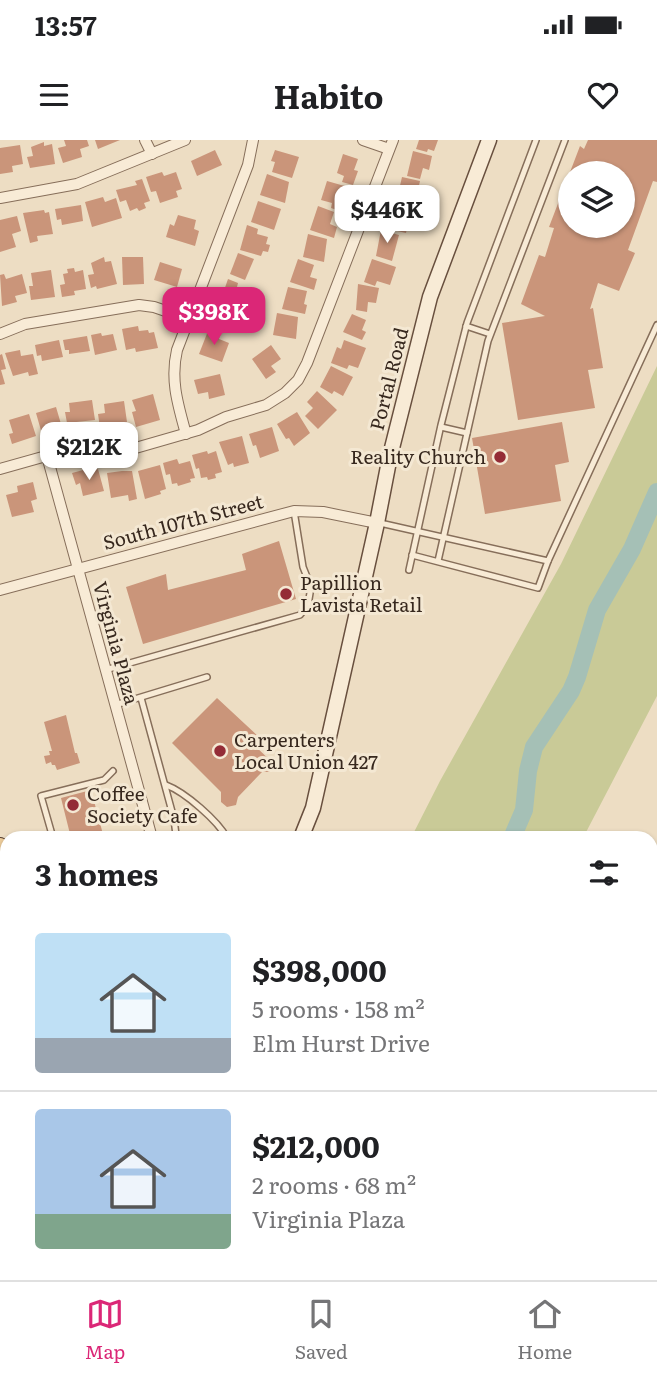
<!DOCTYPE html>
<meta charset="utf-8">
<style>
:root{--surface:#fff;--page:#f6f6f6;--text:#202124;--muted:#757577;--line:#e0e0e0;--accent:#db2777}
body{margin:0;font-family:Literata,serif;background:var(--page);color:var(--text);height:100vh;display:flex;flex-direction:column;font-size:26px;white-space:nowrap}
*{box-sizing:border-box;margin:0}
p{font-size:23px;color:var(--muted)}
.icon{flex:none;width:38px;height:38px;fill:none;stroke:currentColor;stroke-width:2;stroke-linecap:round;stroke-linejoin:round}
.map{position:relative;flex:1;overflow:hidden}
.sheet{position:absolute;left:0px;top:691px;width:658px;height:450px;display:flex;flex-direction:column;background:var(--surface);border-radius:21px 21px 0 0;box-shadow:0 2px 5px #0004}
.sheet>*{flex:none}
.fabs{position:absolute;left:558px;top:21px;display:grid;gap:14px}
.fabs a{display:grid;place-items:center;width:77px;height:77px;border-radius:50%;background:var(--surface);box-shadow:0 2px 5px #0004;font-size:35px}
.price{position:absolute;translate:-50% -60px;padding:0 16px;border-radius:14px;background:#fff;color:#222;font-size:23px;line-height:46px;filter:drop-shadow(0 2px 4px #0008)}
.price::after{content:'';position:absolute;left:50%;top:42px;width:21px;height:16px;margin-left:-10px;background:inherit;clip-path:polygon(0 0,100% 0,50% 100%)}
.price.active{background:var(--accent);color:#fff}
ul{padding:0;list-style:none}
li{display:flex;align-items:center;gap:21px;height:175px;padding:0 35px}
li+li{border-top:2px solid var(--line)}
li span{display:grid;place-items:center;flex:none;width:196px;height:140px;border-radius:7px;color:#555}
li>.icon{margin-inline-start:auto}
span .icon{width:84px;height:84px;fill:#fffc;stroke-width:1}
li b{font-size:30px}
h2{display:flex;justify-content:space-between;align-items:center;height:84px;padding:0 35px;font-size:30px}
.status{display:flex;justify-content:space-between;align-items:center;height:49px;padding:0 35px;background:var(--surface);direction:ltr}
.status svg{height:19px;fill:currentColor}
header{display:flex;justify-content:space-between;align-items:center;height:91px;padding:0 35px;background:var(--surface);font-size:32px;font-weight:700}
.menu{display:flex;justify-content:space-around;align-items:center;height:98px;border-top:2px solid var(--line);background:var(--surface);font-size:19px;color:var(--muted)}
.menu a{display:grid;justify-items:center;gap:4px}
.menu .active{color:var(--accent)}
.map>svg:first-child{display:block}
.green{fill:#c9ca97}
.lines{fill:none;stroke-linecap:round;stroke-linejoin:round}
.river{stroke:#a5c0b6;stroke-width:18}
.building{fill:#ca957a;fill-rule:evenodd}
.service-casing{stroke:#866e5a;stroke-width:8}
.minor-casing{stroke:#866e5a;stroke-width:12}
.secondary-casing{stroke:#684f3e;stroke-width:17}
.primary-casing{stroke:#543d2f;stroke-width:18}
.service{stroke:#f8ebd6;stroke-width:5}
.minor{stroke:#f8ebd6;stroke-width:10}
.secondary{stroke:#f8ebd6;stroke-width:14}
.primary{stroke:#efce9c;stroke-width:16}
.poi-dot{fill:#942c36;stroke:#f4e8d3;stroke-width:2.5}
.labels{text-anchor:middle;stroke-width:6;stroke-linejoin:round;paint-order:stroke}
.street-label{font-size:19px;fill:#37281e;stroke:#f4e8d3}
.poi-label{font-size:19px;fill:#37281e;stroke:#f4e8d3;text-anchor:start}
</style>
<div class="status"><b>13:57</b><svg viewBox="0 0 49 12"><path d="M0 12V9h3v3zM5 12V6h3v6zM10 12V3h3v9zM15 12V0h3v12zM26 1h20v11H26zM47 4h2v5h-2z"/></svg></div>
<header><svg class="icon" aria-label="menu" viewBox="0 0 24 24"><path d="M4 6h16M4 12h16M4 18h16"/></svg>Habito<svg class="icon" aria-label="heart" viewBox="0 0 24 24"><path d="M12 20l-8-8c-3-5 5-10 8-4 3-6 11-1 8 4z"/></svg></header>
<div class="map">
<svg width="657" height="1140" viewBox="0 0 657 1140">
<rect width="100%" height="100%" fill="#edddc3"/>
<!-- green -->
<g class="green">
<path d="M657,226V556L583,698H411L440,641L561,424Z"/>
<path d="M128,1134H439L436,1140H129Z"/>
</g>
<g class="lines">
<!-- river -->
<g class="river">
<path d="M512,698L524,670L528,631L534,607L571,551L577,537L597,470L632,409L657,352"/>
<path d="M363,1140L367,1134"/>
</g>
</g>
<!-- building -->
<g class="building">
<path d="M64,0H87L89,6L80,9L82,17L63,23L58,8L66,6Z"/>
<path d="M95,0H120L98,9Z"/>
<path d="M419,0H438L434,11L428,9L427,12L416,9Z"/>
<path d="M588,0H657V42L653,41L628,110L635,113L619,151L598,143L590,169L593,168L603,228L588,230L595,268L518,280L502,183L545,176L521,164L539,115L545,117L554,88L549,87L580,6L584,9ZM570,33H623V86H570Z"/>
<path d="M44,2V6L52,4L55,24L30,28L27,17L33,16L31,7Z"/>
<path d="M20,5L23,24L12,26L13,32L0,34V8Z"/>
<path d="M215,10L222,25L197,36L191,21Z"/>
<path d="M275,10L299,17L292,38L272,32L275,22L271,21Z"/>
<path d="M413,11L432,16L429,30L423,28L420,39L407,36Z"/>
<path d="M343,14L358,19L354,30L358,31L353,45L342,42L344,36L337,33Z"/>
<path d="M162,32L164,36L176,32L182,49L176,51L178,57L160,63L156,51L151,52L146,37Z"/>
<path d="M267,34L289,42L285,63L260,55Z"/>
<path d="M402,37L420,41L415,63L408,61L407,65L396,63Z"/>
<path d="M142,39L150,61L144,63L146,68L139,71L137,68L130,71L126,60L120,62L116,50L137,45L135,41Z"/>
<path d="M327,41L348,47L343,72L331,68L332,63L321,60Z"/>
<path d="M103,57L105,62L116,58L122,78L92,87L85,62Z"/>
<path d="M258,61L281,69L274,90L251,82Z"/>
<path d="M81,65L83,81L62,85L61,79L57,80L55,69Z"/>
<path d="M389,65L411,70L406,93L384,88Z"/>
<path d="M318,66L334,72L330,84L337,87L334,98L310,90Z"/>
<path d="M44,70L45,73L49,72L53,94L37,96L38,101L30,103L23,73Z"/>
<path d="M178,75L196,80L194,89L199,91L195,106L166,97L170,84L174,86Z"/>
<path d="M17,76L21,91L12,94L16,107L0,112V80Z"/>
<path d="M247,85L258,89L257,94L268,97L266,104L270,105L268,112L263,111L261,116L240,110Z"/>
<path d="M381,90L399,95L392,121L376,116Z"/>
<path d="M308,94L327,99L324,122L303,117Z"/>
<path d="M238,113L254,119L245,140L230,134Z"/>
<path d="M104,117L105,122L111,121L117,144L97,149L96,146L91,148L88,135L94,134L91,123Z"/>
<path d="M122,117H143L144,144L123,145Z"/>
<path d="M298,119L314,125L310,137L317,139L314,150L290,142Z"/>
<path d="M372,119L396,127L390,145L377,141L375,146L364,142Z"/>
<path d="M160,122L182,129L177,147L154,140Z"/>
<path d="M74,128L75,132L83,130L86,149L74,151L75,155L62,157L60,145L65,144L63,134L68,133L67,129Z"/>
<path d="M51,130L55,157L31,160L29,146H33L31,133Z"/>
<path d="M4,134L6,139L22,134L27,153L15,156L17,162L2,166L0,135Z"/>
<path d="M228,139L238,143L237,147L248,151L241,170L220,162Z"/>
<path d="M358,144L379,148L376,163L368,162L367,172L356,170Z"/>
<path d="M288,147L307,151L304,164L307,165L305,174L282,169Z"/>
<path d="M217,166L233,170L227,193L211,188Z"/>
<path d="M277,173L298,177L296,199L273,195Z"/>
<path d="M352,174L366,180L362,190L366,192L362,200L343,192Z"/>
<path d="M138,186L139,191L148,190L149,193L154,192L158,208L136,212L135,208L126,210L122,189Z"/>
<path d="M208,191L220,195L219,199L229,203L222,222L199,214Z"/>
<path d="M101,193L102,196L113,194L117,210L95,215L91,195Z"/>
<path d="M87,196L90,211L69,214V210H65L63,200Z"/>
<path d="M59,200L63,217L42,221L41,215L37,216L35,205Z"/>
<path d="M344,200L366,208L358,228L349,225L347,229L331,223L337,207L341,209Z"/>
<path d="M271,205L281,219L271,226L276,232L266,239L252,219Z"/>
<path d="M20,210L21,216L33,214L38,234L29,236L28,232L13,236L5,213Z"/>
<path d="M2,214L6,229L1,230L5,244L0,245V215Z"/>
<path d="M331,226L353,237L343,256L334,251L332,254L320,247Z"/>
<path d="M220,234L225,255L209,259L208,252L198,254L194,240Z"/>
<path d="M317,251L337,270L318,289L305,276L313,268L307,262Z"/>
<path d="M153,254L160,280L136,287L132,272L136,271L132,260Z"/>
<path d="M92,260L95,280L67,283L65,272H70L69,263Z"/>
<path d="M124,261L127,282L100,288L98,274L105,273L104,264Z"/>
<path d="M56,267L61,284L50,287L51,292L42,294L36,273Z"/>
<path d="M297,272L310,293L294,306L289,298L286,299L277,284Z"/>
<path d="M29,274L36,296L12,304L9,294L13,293L9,280Z"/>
<path d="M562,282L569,322L555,325L561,361L485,374L472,298Z"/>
<path d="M272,287L279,311L260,318L256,305L253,306L249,294Z"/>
<path d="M242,296L249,323L234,327L233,323L228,325L219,302Z"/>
<path d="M207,311L208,314L216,311L222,332L215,334L216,338L208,340L207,337L201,338L199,328L196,329L192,315Z"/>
<path d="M177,319L179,324L190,321L195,338L190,339L191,342L178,346L177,343L172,344L170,334L166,335L163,323Z"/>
<path d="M160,325L166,349L160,351L161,354L145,359L138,331Z"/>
<path d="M87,329L88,331L98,329L104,351L83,356L80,343L76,345L72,333Z"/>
<path d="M122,331H132L137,359L129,361L128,355L111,358L107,333Z"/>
<path d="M33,342L37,359L31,361L34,372L12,377L6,355L18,352L17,346Z"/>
<path d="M279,401L296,459L143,504L126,447L166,434L168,450L246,430L242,414Z"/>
<path d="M217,558L261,599L254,605L274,624L273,629L269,632H262L238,657L236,665L227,667L221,662V652L172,603Z"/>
<path d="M66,575L75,613H77L80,623L57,630L55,625H52L51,622L46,624L44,616L50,615L49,611H52L44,582Z"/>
<path d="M91,650L104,698H71L61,658Z"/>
<path d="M657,1112V1140H643L646,1134H651V1124Z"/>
</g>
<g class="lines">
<defs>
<g id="service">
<path d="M466,186L490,194"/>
<path d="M441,287L467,293"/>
<path d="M380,383L548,421L657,185"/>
<path d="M412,415L538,448L548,421"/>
<path d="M438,421L488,201L565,0"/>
<path d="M409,430L441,285L467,183L536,0"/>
<path d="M105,530L300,475L308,465L311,447L303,427L294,371"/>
<path d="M141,558L174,679L176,695L171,698"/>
<path d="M115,565L207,537"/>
<path d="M166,645C185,652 218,681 227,698"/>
<path d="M53,698L41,656L104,640L113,631"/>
<path d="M651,1030L657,1017"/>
<path d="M597,1140L600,1134"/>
</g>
<g id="minor">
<path d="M145,0L152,14"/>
<path d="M363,0L389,9"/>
<path d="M0,58L77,44L185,0"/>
<path d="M0,194L25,184L139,165L154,167L189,179"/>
<path d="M186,294C178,265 170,240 177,210L248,25L253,0"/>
<path d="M47,316L152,698"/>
<path d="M0,329L71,309H132L198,290L226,277L266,265L285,253L298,240L307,223L393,0"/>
<path d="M0,450L294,371L323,372L377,383"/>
</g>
<g id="secondary">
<path d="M301,698L313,668L377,383L390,316L430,157L489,0"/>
<path d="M0,909L7,908"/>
<path d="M0,931L7,929"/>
</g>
<g id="primary">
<path d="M0,706L7,732"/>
<path d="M0,770L7,796"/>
<path d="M97,1134L98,1140"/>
<path d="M116,1134L118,1140"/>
</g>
</defs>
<!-- service casing -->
<use href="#service" class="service-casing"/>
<!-- minor casing -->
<use href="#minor" class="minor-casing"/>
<!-- secondary casing -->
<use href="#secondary" class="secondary-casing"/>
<!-- primary casing -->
<use href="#primary" class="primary-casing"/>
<!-- service -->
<use href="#service" class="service"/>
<!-- minor -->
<use href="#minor" class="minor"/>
<!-- secondary -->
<use href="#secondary" class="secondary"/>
<!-- primary -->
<use href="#primary" class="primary"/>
</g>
<!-- markers -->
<g class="poi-dot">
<circle cx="500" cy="317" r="7"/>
<circle cx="286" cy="454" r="7"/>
<circle cx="220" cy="611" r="7"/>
<circle cx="73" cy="665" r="7"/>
</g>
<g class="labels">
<!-- street labels -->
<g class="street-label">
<text transform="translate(389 239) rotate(-76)" y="7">Portal Road</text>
<text transform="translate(183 382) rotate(-15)" y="7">South 107th Street</text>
<text transform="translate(116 503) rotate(75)" y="7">Virginia Plaza</text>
</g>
<!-- poi labels -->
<g class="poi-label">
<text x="486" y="324" text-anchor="end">Reality Church</text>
<text x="300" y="450">Papillion<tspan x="300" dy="22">Lavista Retail</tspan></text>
<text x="234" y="607">Carpenters<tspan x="234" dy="22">Local Union 427</tspan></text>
<text x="87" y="661">Coffee<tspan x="87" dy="22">Society Cafe</tspan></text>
</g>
</g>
</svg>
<div class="fabs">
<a><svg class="icon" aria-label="layers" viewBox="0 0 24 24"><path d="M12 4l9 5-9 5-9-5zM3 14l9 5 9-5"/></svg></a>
</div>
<b class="price" style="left:387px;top:105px">$446K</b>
<b class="price active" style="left:214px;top:207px">$398K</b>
<b class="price" style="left:89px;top:342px">$212K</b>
<section class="sheet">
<h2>3 homes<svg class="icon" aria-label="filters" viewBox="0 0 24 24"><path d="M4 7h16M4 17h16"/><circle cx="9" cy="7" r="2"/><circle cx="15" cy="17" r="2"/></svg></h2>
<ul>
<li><span style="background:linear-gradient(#bfe0f5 75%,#9aa5b1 0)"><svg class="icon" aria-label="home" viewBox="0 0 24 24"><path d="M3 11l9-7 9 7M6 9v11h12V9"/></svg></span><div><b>$398,000</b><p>5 rooms · 158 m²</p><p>Elm Hurst Drive</p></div></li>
<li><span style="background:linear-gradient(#a9c7e8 75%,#7fa58c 0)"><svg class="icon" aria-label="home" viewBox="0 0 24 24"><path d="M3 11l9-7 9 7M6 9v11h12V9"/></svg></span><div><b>$212,000</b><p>2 rooms · 68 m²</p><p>Virginia Plaza</p></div></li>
</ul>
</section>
</div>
<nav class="menu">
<a class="active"><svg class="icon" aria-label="map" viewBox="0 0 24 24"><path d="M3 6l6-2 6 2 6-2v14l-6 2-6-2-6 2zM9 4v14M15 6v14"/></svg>Map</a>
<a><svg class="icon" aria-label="saved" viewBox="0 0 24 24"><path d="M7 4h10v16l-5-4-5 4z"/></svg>Saved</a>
<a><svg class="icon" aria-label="home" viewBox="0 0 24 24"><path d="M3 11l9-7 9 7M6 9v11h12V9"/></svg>Home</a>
</nav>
